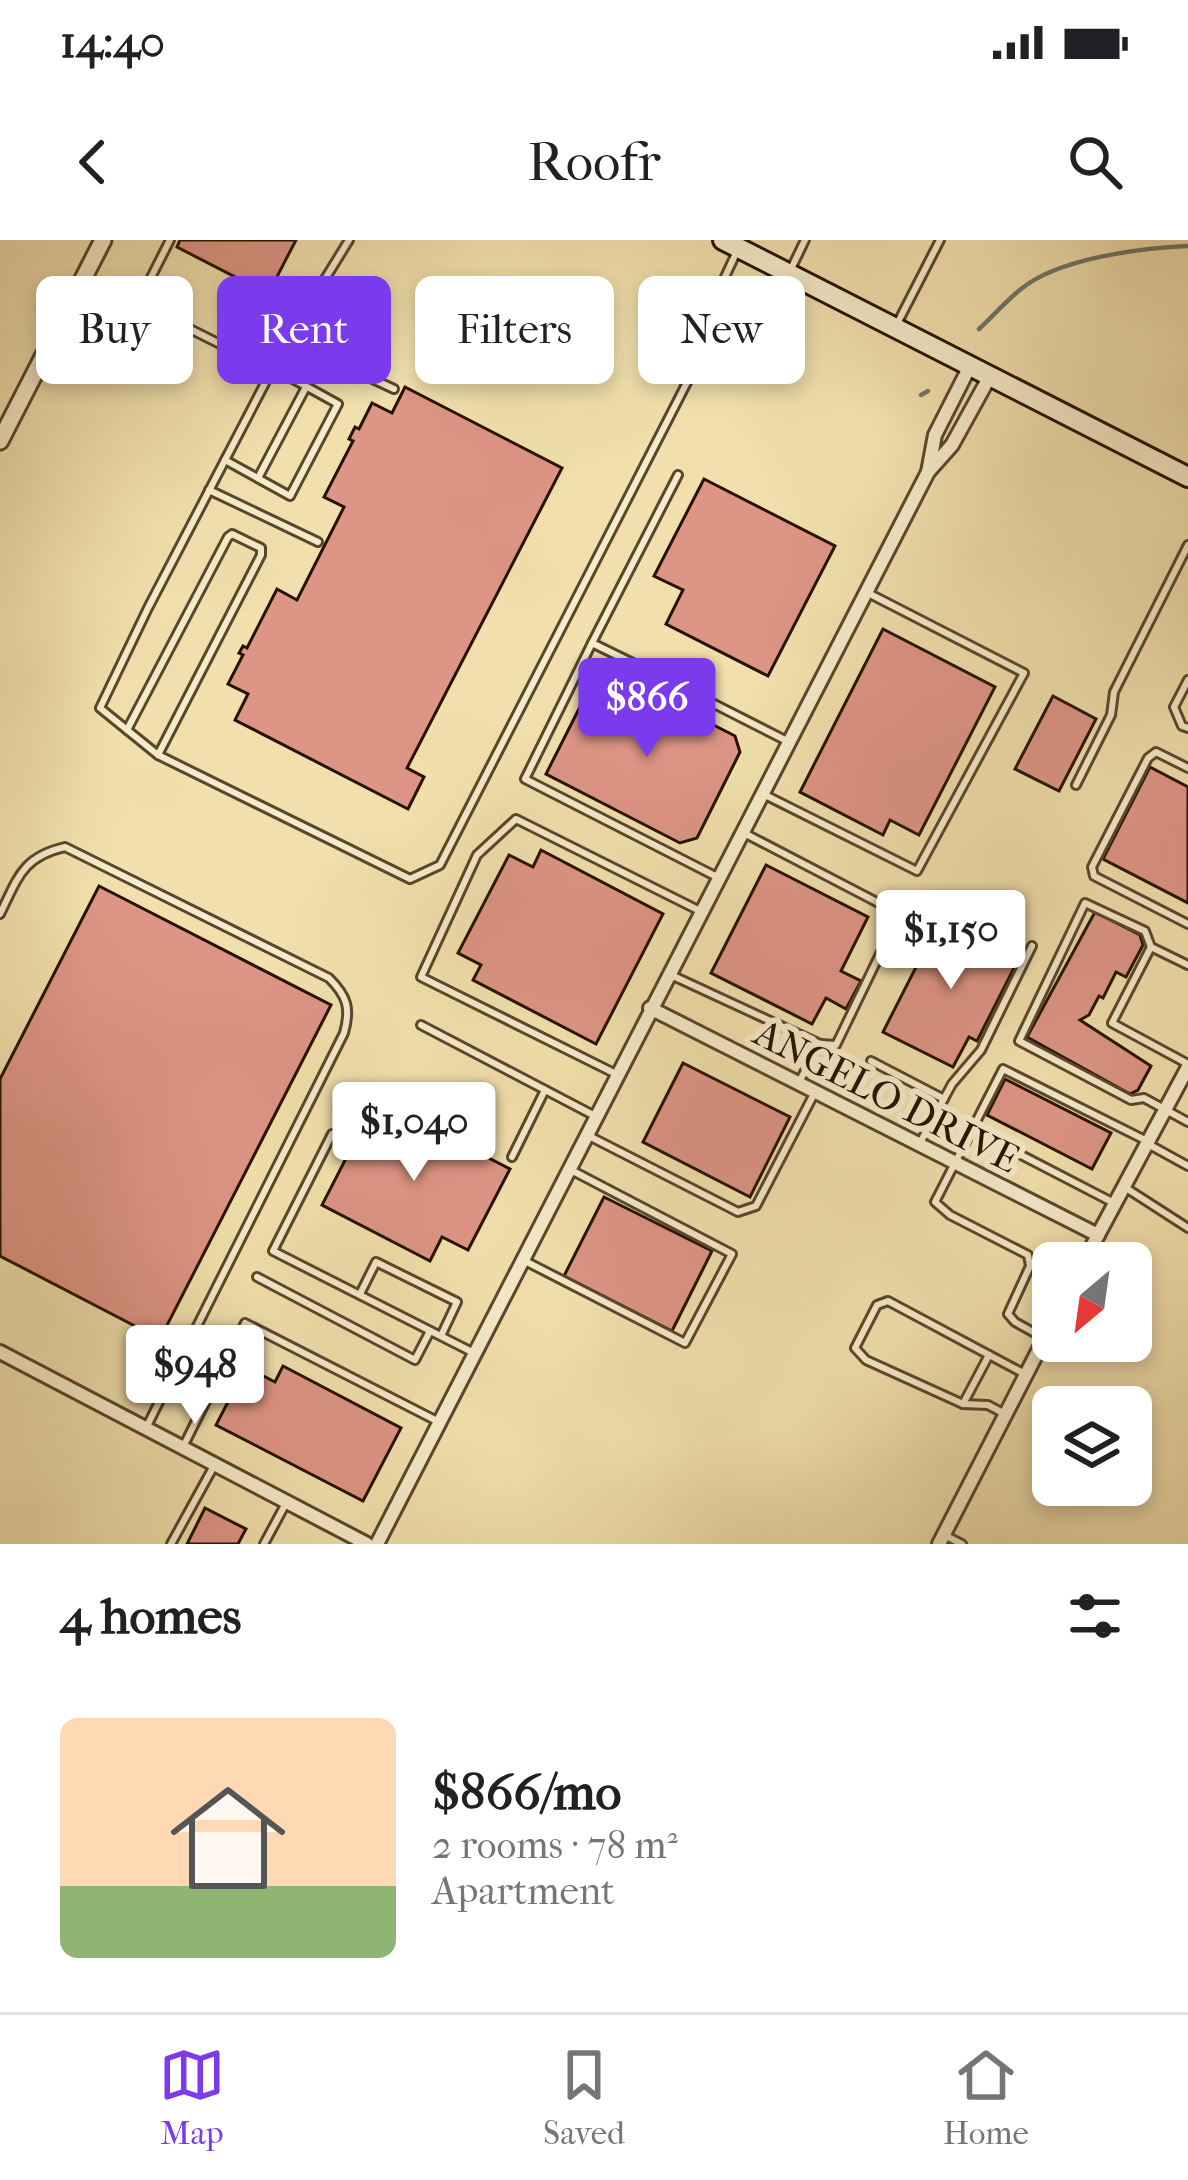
<!DOCTYPE html>
<meta charset="utf-8">
<style>
:root{--surface:#fff;--page:#f2f2f2;--text:#202124;--muted:#757577;--line:#e0e0e0;--accent:#7c3aed}
body{margin:0;font-family:"IM FELL French Canon",serif;background:var(--page);color:var(--text);height:100vh;display:flex;flex-direction:column;font-size:45px;white-space:nowrap}
*{box-sizing:border-box;margin:0}
p{font-size:39px;color:var(--muted)}
.icon{flex:none;width:66px;height:66px;fill:none;stroke:currentColor;stroke-width:2;stroke-linecap:round;stroke-linejoin:round}
.map{position:relative;height:1304px;overflow:hidden}
.sheet{display:flex;flex-direction:column;background:var(--surface);flex:1}
.sheet>*{flex:none}
.hud{position:absolute;left:36px;top:36px;width:1116px;height:108px;display:flex;gap:24px}
.needle{width:78px;rotate:209deg}
.buttons{position:absolute;left:1032px;top:1002px;display:grid;gap:24px}
.buttons a{display:grid;place-items:center;width:120px;height:120px;border-radius:18px;background:var(--surface);box-shadow:0 6px 18px #0003;font-size:60px}
.price{position:absolute;translate:-50% -102px;padding:0 27px;border-radius:12px;background:#fff;color:#222;font-size:39px;line-height:78px;filter:drop-shadow(0 3px 6px #0008)}
.price::after{content:'';position:absolute;left:50%;top:72px;width:36px;height:27px;margin-left:-18px;background:inherit;clip-path:polygon(0 0,100% 0,50% 100%)}
.price.on{background:var(--accent);color:#fff}
ul{padding:0;list-style:none}
li{display:flex;align-items:center;gap:36px;height:300px;padding:0 60px}
li span{display:grid;place-items:center;flex:none;width:336px;height:240px;border-radius:18px;color:#555}
li>.icon{margin-inline-start:auto}
span .icon{width:144px;height:144px;fill:#fffc;stroke-width:1}
li b{font-size:51px}
h2{display:flex;justify-content:space-between;align-items:center;height:144px;padding:0 60px;font-size:51px}
.chip{padding:0 42px;border-radius:18px;background:var(--surface);box-shadow:0 6px 18px #0003;font-size:42px;line-height:108px}
.chip.on{background:var(--accent);color:#fff}
.status{display:flex;justify-content:space-between;align-items:center;height:84px;padding:0 60px;background:var(--surface);direction:ltr}
.status svg{height:33px;fill:currentColor}
header{display:flex;justify-content:space-between;align-items:center;height:156px;padding:0 60px;background:var(--surface);font-size:54px;font-weight:600}
.dock{display:flex;justify-content:space-around;align-items:center;height:168px;border-top:3px solid var(--line);background:var(--surface);font-size:33px;color:var(--muted)}
.dock a{display:grid;justify-items:center;gap:6px}
.dock .on{color:var(--accent)}
.map>svg:first-child{display:block}
.lines{fill:none;stroke-linecap:round;stroke-linejoin:round}
.stream{stroke:#6d776b;stroke-width:4.5}
.building{fill:#de9586;stroke:#261200;stroke-width:3}
.service-casing{stroke:#59462b;stroke-width:12}
.minor-casing{stroke:#59462b;stroke-width:18}
.tertiary-casing{stroke:#59462b;stroke-width:21}
.secondary-casing{stroke:#261200;stroke-width:24}
.service{stroke:#f6ebca;stroke-width:6}
.minor{stroke:#f6ebca;stroke-width:12}
.tertiary{stroke:#f6ebca;stroke-width:15}
.secondary{stroke:#f6ebca;stroke-width:18}
.labels{text-anchor:middle;stroke-width:12;stroke-linejoin:round;paint-order:stroke}
.street-label{font-size:39px;fill:#261200;stroke:#f6ebca}
</style>
<div class="status"><b>14:40</b><svg viewBox="0 0 49 12"><path d="M0 12V9h3v3zM5 12V6h3v6zM10 12V3h3v9zM15 12V0h3v12zM26 1h20v11H26zM47 4h2v5h-2z"/></svg></div>
<header><svg class="icon" aria-label="back" viewBox="0 0 24 24"><path d="M15 5l-7 7 7 7"/></svg>Roofr<svg class="icon" aria-label="search" viewBox="0 0 24 24"><circle cx="10" cy="10" r="6"/><path d="M15 15l6 6"/></svg></header>
<div class="map">
<svg width="1188" height="1304" viewBox="0 0 1188 1304">
<rect width="100%" height="100%" fill="#f1e0ad"/>
<filter id="stains"><feTurbulence type="fractalNoise" baseFrequency=".00167" numOctaves="4"/><feColorMatrix values="0 0 0 0 .2 0 0 0 0 .09 0 0 0 0 .02 0 0 0 .5 -.17"/></filter>
<radialGradient id="worn" r=".72"><stop offset=".6" stop-color="#630" stop-opacity="0"/><stop offset="1" stop-color="#630" stop-opacity=".3"/></radialGradient>
<g class="lines">
<!-- stream -->
<g class="stream">
<path d="M979,89C993,76 1006,61 1021,49C1059,18 1141,8 1188,6"/>
<path d="M921,155L928,151"/>
</g>
</g>
<!-- building -->
<g class="building">
<path d="M180,0H296L268,54L177,7Z"/>
<path d="M405,147L562,228L407,528L424,537L408,569L235,480L248,454L228,444L243,415L239,413L243,406L247,408L277,349L297,360L344,267L324,257L353,201L349,199L355,187L359,189L372,163L392,173Z"/>
<path d="M704,239L835,306L768,436L666,384L683,350L654,336Z"/>
<path d="M883,389L995,447L919,595L890,580L883,595L800,552Z"/>
<path d="M622,438L735,496L740,512L697,598L680,603L546,534L587,453L609,463Z"/>
<path d="M1053,456L1096,479L1059,551L1015,529Z"/>
<path d="M1150,527L1188,547V663L1103,619Z"/>
<path d="M541,610L663,674L596,804L473,740L481,725L458,713L509,615L533,627Z"/>
<path d="M766,625L868,677L841,731L861,741L846,769L826,758L812,784L711,733Z"/>
<path d="M99,646L331,765L160,1099L0,1016V839Z"/>
<path d="M1095,672L1140,695L1143,705L1126,737L1116,732L1103,758L1099,756L1089,775L1080,780L1151,826L1138,850L1130,854L1027,797Z"/>
<path d="M942,676L1020,716L977,801L969,797L953,827L883,792Z"/>
<path d="M683,823L790,877L750,957L643,902Z"/>
<path d="M1005,839L1111,893L1092,929L987,875Z"/>
<path d="M376,860L510,929L468,1010L442,997L430,1021L322,965Z"/>
<path d="M604,957L712,1011L672,1091L564,1036Z"/>
<path d="M283,1126L401,1188L363,1261L216,1185L246,1127L275,1142Z"/>
<path d="M205,1268L246,1289L238,1304H187Z"/>
</g>
<g class="lines">
<defs>
<g id="service">
<path d="M170,0L138,63L224,106"/>
<path d="M349,0L288,99L148,368L100,468L158,515L410,639L440,625L699,119L718,52L738,9"/>
<path d="M791,29L805,0"/>
<path d="M898,82L940,0"/>
<path d="M289,100L394,149"/>
<path d="M225,220L290,256L338,164L273,128"/>
<path d="M258,238L306,147"/>
<path d="M209,250L318,302"/>
<path d="M592,403L678,235"/>
<path d="M659,436L592,403L525,539L717,637"/>
<path d="M665,439L787,501"/>
<path d="M1188,440L1174,467L1182,486L1188,488"/>
<path d="M127,490L228,297L232,294L261,308V315L158,515"/>
<path d="M1188,528L1156,512L1148,518L1092,627L1094,636L1188,684"/>
<path d="M1076,545L1111,475L1114,452L1188,305"/>
<path d="M761,553L917,631L1024,433L868,353"/>
<path d="M744,593L894,671L895,683L836,805L820,804L799,842"/>
<path d="M0,674C18,638 22,617 65,607L329,738C347,756 351,768 344,793L146,1188"/>
<path d="M1151,707L1112,783L1188,824"/>
<path d="M1188,725L1151,707L1145,691L1085,663L1019,801L1131,860L1144,858L1188,882"/>
<path d="M671,735L820,804"/>
<path d="M421,785L595,876"/>
<path d="M871,821L944,859"/>
<path d="M616,834L421,737L477,615L516,579L700,671"/>
<path d="M971,889L1112,962"/>
<path d="M332,894L273,1011L474,1113"/>
<path d="M589,896L738,972L756,966L815,852"/>
<path d="M921,901L952,844L981,810L1032,706"/>
<path d="M1148,904L1188,926"/>
<path d="M512,917L545,850"/>
<path d="M1126,948L1188,988"/>
<path d="M525,1021L685,1103L732,1014L571,930"/>
<path d="M257,1037L415,1120L430,1091"/>
<path d="M360,1054L376,1022L457,1062L441,1096"/>
<path d="M1042,1097L1015,1082L1008,1074L1030,1026L1028,1015L950,975L935,962L1003,829L1145,900"/>
<path d="M963,1164L989,1115"/>
<path d="M1003,1173L988,1165L963,1164L866,1120L855,1108L877,1065L888,1061L1023,1133"/>
<path d="M183,1207L245,1083L439,1182"/>
<path d="M944,1295L962,1304"/>
<path d="M171,1304L215,1224"/>
<path d="M264,1304L285,1265"/>
</g>
<g id="minor">
<path d="M970,126L935,195L928,232L952,205L990,136"/>
<path d="M650,768L1098,995"/>
<path d="M1083,1023L1188,827"/>
<path d="M0,1112L367,1304"/>
<path d="M377,1304L928,232"/>
<path d="M939,1304L1053,1082"/>
</g>
<path id="tertiary" d="M0,201L103,0"/>
<path id="secondary" d="M723,0L1188,237"/>
</defs>
<!-- service casing -->
<use href="#service" class="service-casing"/>
<!-- minor casing -->
<use href="#minor" class="minor-casing"/>
<!-- tertiary casing -->
<use href="#tertiary" class="tertiary-casing"/>
<!-- secondary casing -->
<use href="#secondary" class="secondary-casing"/>
<!-- service -->
<use href="#service" class="service"/>
<!-- minor -->
<use href="#minor" class="minor"/>
<!-- tertiary -->
<use href="#tertiary" class="tertiary"/>
<!-- secondary -->
<use href="#secondary" class="secondary"/>
</g>
<g class="labels">
<!-- street labels -->
<g class="street-label">
<text transform="translate(887 855) rotate(27)" y="14">ANGELO DRIVE</text>
</g>
</g>
<rect width="100%" height="100%" filter="url(#stains)"/>
<rect width="100%" height="100%" fill="url(#worn)"/>
</svg>
<div class="buttons">
<a><svg class="needle" viewBox="-14 -14 28 28"><path d="M0-13l5 13h-10z" fill="#e53935"/><path d="M0 13l5-13h-10z" fill="#757577"/></svg></a>
<a><svg class="icon" aria-label="layers" viewBox="0 0 24 24"><path d="M12 4l9 5-9 5-9-5zM3 14l9 5 9-5"/></svg></a>
</div>
<b class="price on" style="left:647px;top:520px">$866</b>
<b class="price" style="left:951px;top:752px">$1,150</b>
<b class="price" style="left:414px;top:944px">$1,040</b>
<b class="price" style="left:195px;top:1187px">$948</b>
<div class="hud">
<a class="chip">Buy</a>
<a class="chip on">Rent</a>
<a class="chip">Filters</a>
<a class="chip">New</a>
</div>
</div>
<section class="sheet">
<h2>4 homes<svg class="icon" aria-label="filters" viewBox="0 0 24 24"><path d="M4 7h16M4 17h16"/><circle cx="9" cy="7" r="2"/><circle cx="15" cy="17" r="2"/></svg></h2>
<ul>
<li><span style="background:linear-gradient(#ffd9b3 70%,#8fb573 0)"><svg class="icon" aria-label="home" viewBox="0 0 24 24"><path d="M3 11l9-7 9 7M6 9v11h12V9"/></svg></span><div><b>$866/mo</b><p>2 rooms · 78 m²</p><p>Apartment</p></div></li>
</ul>
</section>
<nav class="dock">
<a class="on"><svg class="icon" aria-label="map" viewBox="0 0 24 24"><path d="M3 6l6-2 6 2 6-2v14l-6 2-6-2-6 2zM9 4v14M15 6v14"/></svg>Map</a>
<a><svg class="icon" aria-label="saved" viewBox="0 0 24 24"><path d="M7 4h10v16l-5-4-5 4z"/></svg>Saved</a>
<a><svg class="icon" aria-label="home" viewBox="0 0 24 24"><path d="M3 11l9-7 9 7M6 9v11h12V9"/></svg>Home</a>
</nav>
